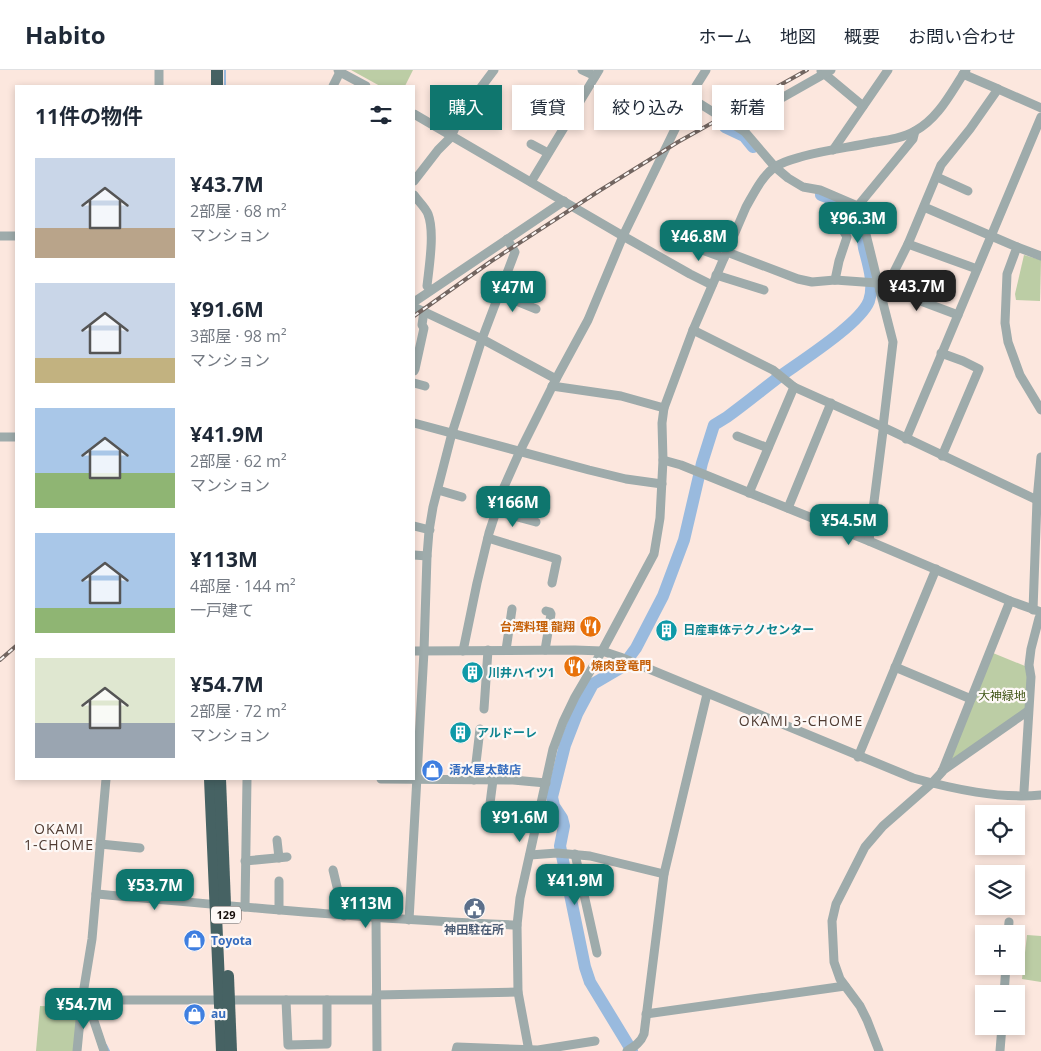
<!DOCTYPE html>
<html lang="ja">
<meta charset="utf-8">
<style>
:root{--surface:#fff;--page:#f6f6f7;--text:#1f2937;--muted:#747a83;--line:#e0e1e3;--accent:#0f766e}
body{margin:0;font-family:"Open Sans","Noto Sans JP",sans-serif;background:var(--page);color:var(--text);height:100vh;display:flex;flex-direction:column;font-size:19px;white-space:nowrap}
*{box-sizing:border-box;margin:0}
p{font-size:16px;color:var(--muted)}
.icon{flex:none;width:28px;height:28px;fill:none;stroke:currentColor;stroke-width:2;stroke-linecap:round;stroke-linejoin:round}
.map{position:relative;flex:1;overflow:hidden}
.drawer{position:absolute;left:15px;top:15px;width:400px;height:695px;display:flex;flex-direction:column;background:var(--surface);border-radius:0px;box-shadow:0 2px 8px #0003}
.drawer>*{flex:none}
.hud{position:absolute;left:430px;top:15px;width:475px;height:45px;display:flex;gap:10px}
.tools{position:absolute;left:975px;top:735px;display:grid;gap:10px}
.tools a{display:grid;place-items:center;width:50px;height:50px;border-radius:0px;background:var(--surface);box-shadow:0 2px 8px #0003;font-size:25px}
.price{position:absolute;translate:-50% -42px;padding:0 11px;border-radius:10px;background:var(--accent);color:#fff;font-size:16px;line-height:32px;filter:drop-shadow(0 1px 2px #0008)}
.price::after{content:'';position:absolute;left:50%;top:30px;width:15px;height:11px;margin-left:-8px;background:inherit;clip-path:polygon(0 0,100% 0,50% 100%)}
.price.selected{background:#222;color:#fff}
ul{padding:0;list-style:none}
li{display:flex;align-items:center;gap:15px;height:125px;padding:0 20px}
li span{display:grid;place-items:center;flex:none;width:140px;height:100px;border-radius:0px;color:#555}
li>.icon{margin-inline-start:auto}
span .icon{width:60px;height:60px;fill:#fffc;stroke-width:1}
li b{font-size:21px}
h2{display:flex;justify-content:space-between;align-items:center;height:60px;padding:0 20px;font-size:21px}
.chip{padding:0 18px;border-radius:0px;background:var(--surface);box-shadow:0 2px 8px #0003;font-size:18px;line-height:45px}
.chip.selected{background:var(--accent);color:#fff}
header{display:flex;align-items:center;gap:30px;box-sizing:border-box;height:70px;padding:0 25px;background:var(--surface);border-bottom:1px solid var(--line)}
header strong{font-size:24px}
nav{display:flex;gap:28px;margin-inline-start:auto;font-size:18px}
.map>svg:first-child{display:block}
.park{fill:#bccda5}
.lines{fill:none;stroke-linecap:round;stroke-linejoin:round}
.stream{stroke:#99bade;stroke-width:2}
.river{stroke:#99bade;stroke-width:12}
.minor{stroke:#9eabab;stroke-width:9}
.highway{stroke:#466263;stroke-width:12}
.rail-casing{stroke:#726560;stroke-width:4}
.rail{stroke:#fdf8f6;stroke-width:2;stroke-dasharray:5.5;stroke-linecap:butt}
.labels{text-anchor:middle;stroke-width:4.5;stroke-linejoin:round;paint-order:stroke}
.shield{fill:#fdf8f6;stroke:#5a5350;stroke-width:1}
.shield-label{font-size:11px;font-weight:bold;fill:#140c09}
.food-label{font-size:12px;font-weight:bold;fill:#c56008;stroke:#fdf8f6;text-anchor:end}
.culture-label{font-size:12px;font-weight:bold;fill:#0d838f;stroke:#fdf8f6;text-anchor:start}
.park-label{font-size:12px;fill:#405617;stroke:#fdf8f6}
.shop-label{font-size:12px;font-weight:bold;fill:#366cbe;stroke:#fdf8f6;text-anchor:start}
.service-label{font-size:12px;font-weight:bold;fill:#4e5e75;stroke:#fdf8f6}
.neighbourhood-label{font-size:14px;letter-spacing:1px;fill:#4f3b32;stroke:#fdf8f6}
</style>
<header>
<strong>Habito</strong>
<nav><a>ホーム</a><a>地図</a><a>概要</a><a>お問い合わせ</a></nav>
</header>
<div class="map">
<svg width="1041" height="981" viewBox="0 0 1041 981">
<rect width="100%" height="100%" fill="#fce7de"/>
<!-- park -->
<g class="park">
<path d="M351,0H413L405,16H380Z"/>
<path d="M1024,185L1041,190L1040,231L1016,230L1015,224Z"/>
<path d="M993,583L1025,596L1029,602L1025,639L946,697Z"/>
<path d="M1027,865L1041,866V912L1022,909Z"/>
<path d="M40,936L79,937L75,981H36Z"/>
</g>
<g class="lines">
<!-- stream -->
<g class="stream">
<path d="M225,16V0"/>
<path d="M106,975L109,981"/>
</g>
<!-- river -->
<g class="river">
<path d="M725,57L744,66L753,77"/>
<path d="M632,981L590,912L585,897L560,776L564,756L562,748L554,736L552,727L565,675L577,644L593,614L622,597L636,578L663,526L684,470L702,393L714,355L727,347C745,334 762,320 779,307C801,291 860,254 869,231C875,214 868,194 864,178C863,171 862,162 859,155C854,142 834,129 821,125"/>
</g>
<!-- minor -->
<g class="minor">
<path d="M338,0L340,2L366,16"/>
<path d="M582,0L595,6"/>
<path d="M821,1L863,36"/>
<path d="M159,16V0"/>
<path d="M333,16L340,2"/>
<path d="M998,19L1041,38"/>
<path d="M692,24L694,30L745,62L775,97L788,108L803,117L820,120L855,135L860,140L880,221L886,218L908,174L941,95L970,59L998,19L963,4"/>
<path d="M414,44L623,166L690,204L712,215"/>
<path d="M734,55L831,0"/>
<path d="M531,74L548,83"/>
<path d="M833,80L888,0"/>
<path d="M937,107L968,121"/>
<path d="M414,111L438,80L451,67L461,44L494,0"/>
<path d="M531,112L599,0"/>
<path d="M414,125C418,131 425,137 428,144C435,162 429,197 427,216L431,220"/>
<path d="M857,137L913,69L915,61"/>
<path d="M924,137L1017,177L1007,204L1005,253L1008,272L1020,305L1041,340"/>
<path d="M834,151L840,155L847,167L839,191L835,210"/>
<path d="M0,166H16"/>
<path d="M683,173L724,188"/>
<path d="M908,174L977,199"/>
<path d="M1017,177L1041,186"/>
<path d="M727,182L798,209L812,212L835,210L877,213"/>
<path d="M716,205L764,220"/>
<path d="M886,218L958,245"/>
<path d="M499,224L536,239"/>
<path d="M414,232L564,131"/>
<path d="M414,237L482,269L556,309"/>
<path d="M693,260L773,300L794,317L883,357L893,272L880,221"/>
<path d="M941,283L963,291L979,299L942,386"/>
<path d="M414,301L415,299L424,258L422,255L424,241"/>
<path d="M414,313L425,316"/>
<path d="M552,316L621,326L664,338"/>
<path d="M414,353L589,400L626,409L662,414"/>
<path d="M737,366L768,378"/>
<path d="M0,367H16"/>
<path d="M906,369L1041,47"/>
<path d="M663,390L681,395L869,471L1010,531L1041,542"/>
<path d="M438,420L462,427"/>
<path d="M749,423L794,317"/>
<path d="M788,438L831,333"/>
<path d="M496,441L536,452"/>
<path d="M414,456L430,460"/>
<path d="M488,468L557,489L552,513"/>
<path d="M869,471L883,361V357L1037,430"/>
<path d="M414,485L427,486"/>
<path d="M1033,540L1037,430L1041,387"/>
<path d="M506,580L512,539"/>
<path d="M545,580L551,544L550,542L546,541"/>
<path d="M414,581L575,580L602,581L620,587L913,708C954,719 998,729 1041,725"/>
<path d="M463,581L477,513L489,463L504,417L520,381L556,309L588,250L623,166L696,16L706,0"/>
<path d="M895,597L971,629"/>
<path d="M484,639L488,580"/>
<path d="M858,687L936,499"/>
<path d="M942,701L1028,641"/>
<path d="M381,709L513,710L546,713"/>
<path d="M474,710L480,659"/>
<path d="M1024,721L1031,607L1029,595L1031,579L1039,548"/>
<path d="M488,749L493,710"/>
<path d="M277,770L279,788"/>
<path d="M100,774L140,778"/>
<path d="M575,784L597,883"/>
<path d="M530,785L557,783L590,786L664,804"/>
<path d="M245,791L287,787"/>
<path d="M333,800L344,846"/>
<path d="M96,824C236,836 376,850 517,855"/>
<path d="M245,837L247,709"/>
<path d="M279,840V811"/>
<path d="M376,848L377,981"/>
<path d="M409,850L424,581L427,486L429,461L433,437L452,363L482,269L515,182L507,169"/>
<path d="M1008,864L1009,852"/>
<path d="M1004,924L1006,896"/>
<path d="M376,925L518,922"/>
<path d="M82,930H376"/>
<path d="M87,930L104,981"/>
<path d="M286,930L288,975L327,974V930"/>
<path d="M646,944L845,916"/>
<path d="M77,981L82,930L92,869L106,709"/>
<path d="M456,981L457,977L538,980L595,971"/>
<path d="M529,981L518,922L517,855L520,828L553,679L563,652L575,627L602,581L654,484L660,448L663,390L662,353L664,338L693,260L746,137C754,123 762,106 775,97C783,91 794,89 804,86C827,80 851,77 875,72C888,70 903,68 915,61C939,48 951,22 966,0"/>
<path d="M627,981C635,976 641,972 644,964L664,804L707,624"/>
<path d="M879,981L867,950L860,936L840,909L834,892L832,851L836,834L865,777L883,756L932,713L942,702L1010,531"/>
<path d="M1000,981L1002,956"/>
</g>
<!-- highway -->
<g class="highway">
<path d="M217,16V0"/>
<path d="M210,709L222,981"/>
<path d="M220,709L225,834"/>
<path d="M228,906L231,981"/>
</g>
<defs>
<g id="rail">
<path d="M414,246L490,192L599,121L678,72L807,0"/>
<path d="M0,590L16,576"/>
</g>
</defs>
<!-- rail casing -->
<use href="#rail" class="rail-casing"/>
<!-- rail -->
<use href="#rail" class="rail"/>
</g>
<!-- icons -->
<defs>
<symbol id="restaurant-disc" viewBox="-11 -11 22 22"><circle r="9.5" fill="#e8710a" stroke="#fdf8f6"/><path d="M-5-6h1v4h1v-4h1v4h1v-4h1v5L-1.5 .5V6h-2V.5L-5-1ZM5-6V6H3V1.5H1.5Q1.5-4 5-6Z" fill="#fff"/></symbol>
<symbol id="building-disc" viewBox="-11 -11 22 22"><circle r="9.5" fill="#0f9aa8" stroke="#fdf8f6"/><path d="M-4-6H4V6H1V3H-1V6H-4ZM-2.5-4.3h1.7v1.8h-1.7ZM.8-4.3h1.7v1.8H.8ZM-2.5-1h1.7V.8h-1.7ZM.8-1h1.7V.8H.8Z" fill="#fff"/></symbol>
<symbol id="shop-disc" viewBox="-11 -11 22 22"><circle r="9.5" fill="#3f7fe0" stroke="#fdf8f6"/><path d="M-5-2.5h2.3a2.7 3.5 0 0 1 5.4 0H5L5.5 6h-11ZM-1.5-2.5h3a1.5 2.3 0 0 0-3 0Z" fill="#fff"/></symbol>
<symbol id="civic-disc" viewBox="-11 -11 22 22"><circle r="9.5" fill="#5c6f8a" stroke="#fdf8f6"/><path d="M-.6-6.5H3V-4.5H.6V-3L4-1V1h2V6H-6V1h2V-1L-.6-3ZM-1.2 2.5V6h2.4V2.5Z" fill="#fff"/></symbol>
</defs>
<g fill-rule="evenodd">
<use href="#restaurant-disc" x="578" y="544" width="25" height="25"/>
<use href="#building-disc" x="654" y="548" width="25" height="25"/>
<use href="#restaurant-disc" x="562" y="584" width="25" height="25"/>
<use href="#building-disc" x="460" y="590" width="25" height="25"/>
<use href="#building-disc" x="448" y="650" width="25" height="25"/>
<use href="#shop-disc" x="420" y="688" width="25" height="25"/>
<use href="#civic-disc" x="462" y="826" width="25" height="25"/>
<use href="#shop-disc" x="182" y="858" width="25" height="25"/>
<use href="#shop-disc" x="182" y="932" width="25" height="25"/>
</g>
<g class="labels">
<!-- shield labels -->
<rect class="shield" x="211" y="836.5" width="30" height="17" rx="4"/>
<g class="shield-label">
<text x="226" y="849">129</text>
</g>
<!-- food labels -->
<g class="food-label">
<text x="575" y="561">台湾料理 龍翔</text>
<text x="591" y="600" text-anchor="start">焼肉登竜門</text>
</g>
<!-- culture labels -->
<g class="culture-label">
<text x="683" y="564">日産車体テクノセンター</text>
<text x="488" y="607">川井ハイツ1</text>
<text x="477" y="667">アルドーレ</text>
</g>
<!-- park labels -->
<g class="park-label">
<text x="1002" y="630">大神緑地</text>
</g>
<!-- shop labels -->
<g class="shop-label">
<text x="449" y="704">清水屋太鼓店</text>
<text x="211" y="875">Toyota</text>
<text x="211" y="948">au</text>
</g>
<!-- service labels -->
<g class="service-label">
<text x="474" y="864">神田駐在所</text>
</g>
<!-- neighbourhood labels -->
<g class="neighbourhood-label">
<text x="801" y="656">OKAMI 3-CHOME</text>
<text x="59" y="764">OKAMI<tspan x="59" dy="16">1-CHOME</tspan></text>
</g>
</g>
</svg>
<div class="tools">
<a><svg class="icon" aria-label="locate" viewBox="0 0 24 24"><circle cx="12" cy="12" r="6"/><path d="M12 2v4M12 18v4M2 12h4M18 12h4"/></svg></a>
<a><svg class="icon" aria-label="layers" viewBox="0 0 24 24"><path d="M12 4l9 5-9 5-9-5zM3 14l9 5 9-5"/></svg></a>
<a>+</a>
<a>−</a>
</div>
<b class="price" style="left:858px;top:174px">¥96.3M</b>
<b class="price" style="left:699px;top:192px">¥46.8M</b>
<b class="price selected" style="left:917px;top:242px">¥43.7M</b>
<b class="price" style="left:513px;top:243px">¥47M</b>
<b class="price" style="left:513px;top:458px">¥166M</b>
<b class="price" style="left:849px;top:476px">¥54.5M</b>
<b class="price" style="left:520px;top:773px">¥91.6M</b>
<b class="price" style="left:575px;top:836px">¥41.9M</b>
<b class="price" style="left:155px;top:841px">¥53.7M</b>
<b class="price" style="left:366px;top:859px">¥113M</b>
<b class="price" style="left:84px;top:960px">¥54.7M</b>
<div class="hud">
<a class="chip selected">購入</a>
<a class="chip">賃貸</a>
<a class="chip">絞り込み</a>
<a class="chip">新着</a>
</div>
<section class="drawer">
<h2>11件の物件<svg class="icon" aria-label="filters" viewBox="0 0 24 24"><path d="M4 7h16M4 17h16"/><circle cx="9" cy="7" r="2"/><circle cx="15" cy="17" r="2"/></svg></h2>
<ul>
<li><span style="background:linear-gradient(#c9d6e8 70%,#b9a48a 0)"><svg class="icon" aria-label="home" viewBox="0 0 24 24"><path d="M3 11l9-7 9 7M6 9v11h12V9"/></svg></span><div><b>¥43.7M</b><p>2部屋 · 68 m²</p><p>マンション</p></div></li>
<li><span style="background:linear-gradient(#c9d6e8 75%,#c2b280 0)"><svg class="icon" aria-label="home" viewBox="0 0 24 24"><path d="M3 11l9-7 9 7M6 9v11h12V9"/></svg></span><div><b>¥91.6M</b><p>3部屋 · 98 m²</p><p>マンション</p></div></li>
<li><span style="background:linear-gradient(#a9c7e8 65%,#8fb573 0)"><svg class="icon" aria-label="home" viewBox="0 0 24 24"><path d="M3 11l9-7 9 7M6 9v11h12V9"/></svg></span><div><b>¥41.9M</b><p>2部屋 · 62 m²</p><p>マンション</p></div></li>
<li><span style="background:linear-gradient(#a9c7e8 75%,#8fb573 0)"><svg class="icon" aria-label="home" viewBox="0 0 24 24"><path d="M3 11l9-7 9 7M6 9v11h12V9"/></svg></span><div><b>¥113M</b><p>4部屋 · 144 m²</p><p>一戸建て</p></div></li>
<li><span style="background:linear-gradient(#dfe7d0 65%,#9aa5b1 0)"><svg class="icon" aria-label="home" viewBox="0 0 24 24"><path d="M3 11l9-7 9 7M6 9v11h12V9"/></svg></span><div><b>¥54.7M</b><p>2部屋 · 72 m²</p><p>マンション</p></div></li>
</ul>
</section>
</div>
